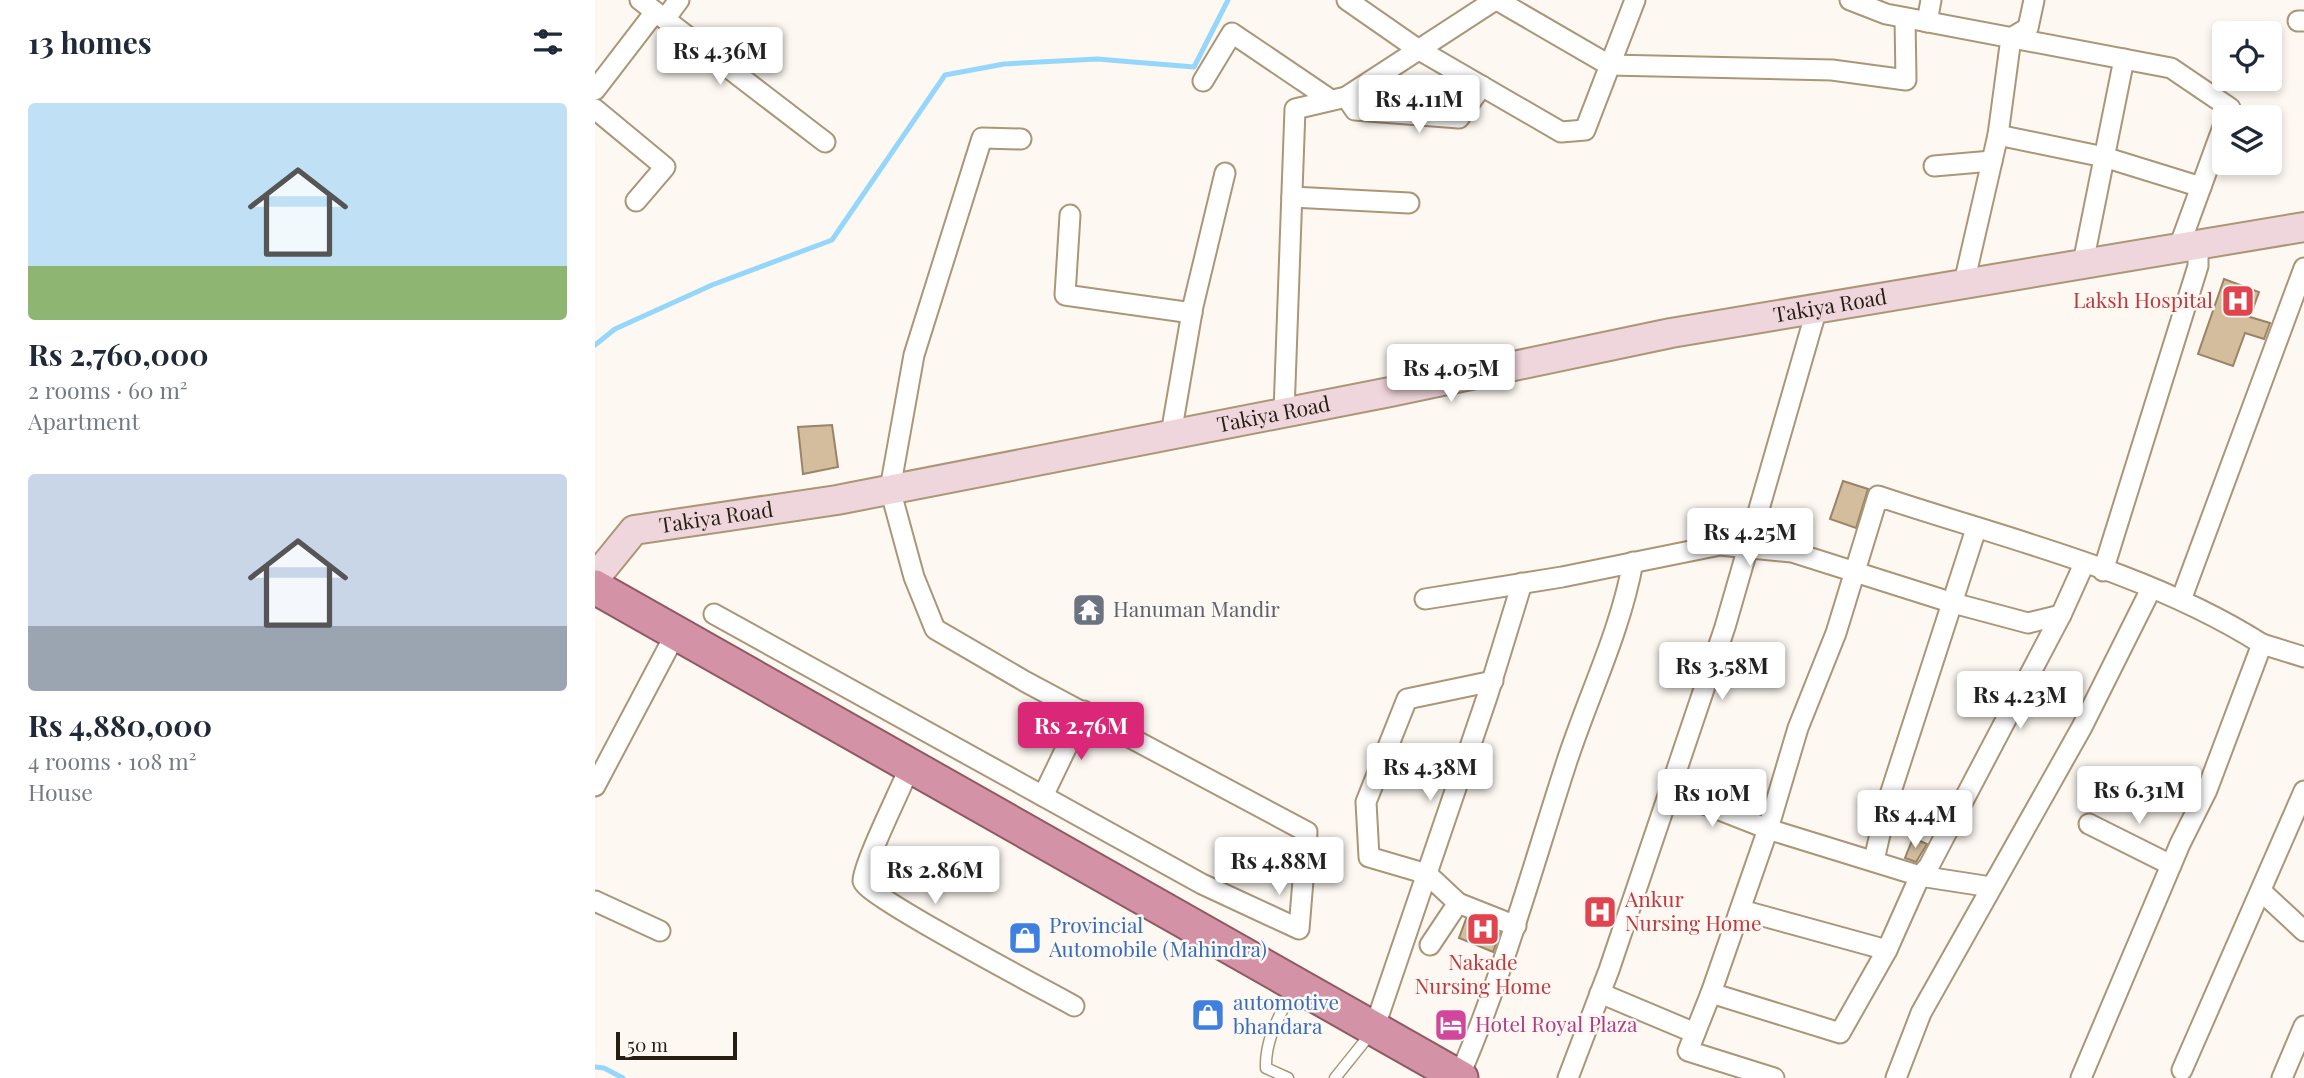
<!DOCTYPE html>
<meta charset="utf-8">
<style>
:root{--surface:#fff;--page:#f6f6f7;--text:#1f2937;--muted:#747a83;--accent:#db2777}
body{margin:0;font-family:"Playfair Display",serif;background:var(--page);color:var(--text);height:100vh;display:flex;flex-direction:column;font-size:26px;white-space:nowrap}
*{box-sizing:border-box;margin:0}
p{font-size:23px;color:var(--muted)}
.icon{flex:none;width:38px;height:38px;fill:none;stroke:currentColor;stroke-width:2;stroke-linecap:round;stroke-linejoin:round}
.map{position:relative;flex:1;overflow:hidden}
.sheet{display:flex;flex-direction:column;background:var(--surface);width:595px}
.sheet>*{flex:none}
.buttons{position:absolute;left:1617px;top:21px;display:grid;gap:14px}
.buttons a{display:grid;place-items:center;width:70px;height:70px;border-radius:7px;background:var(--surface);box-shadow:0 4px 10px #0003;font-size:35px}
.scale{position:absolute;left:21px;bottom:18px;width:121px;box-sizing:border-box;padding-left:7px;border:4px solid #261e12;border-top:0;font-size:19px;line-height:24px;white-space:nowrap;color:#261e12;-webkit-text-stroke:5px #fdf8f2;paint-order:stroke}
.price{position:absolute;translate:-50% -60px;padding:0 16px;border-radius:7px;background:#fff;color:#222;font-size:23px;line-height:46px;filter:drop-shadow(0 2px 4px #0008)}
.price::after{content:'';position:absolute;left:50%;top:42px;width:21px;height:16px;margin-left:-10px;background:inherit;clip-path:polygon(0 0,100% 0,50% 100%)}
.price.current{background:var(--accent);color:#fff}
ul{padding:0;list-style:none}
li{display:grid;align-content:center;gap:14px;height:371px;padding:0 28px}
li span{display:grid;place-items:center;height:217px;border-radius:7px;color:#555}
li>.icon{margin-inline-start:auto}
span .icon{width:126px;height:126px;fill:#fffc;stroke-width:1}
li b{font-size:30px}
h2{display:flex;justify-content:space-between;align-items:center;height:84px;padding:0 28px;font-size:30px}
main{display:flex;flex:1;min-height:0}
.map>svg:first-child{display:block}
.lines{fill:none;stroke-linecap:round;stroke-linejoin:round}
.stream{stroke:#95d7fa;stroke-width:5}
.building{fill:#d3bd9d;stroke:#998466;stroke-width:2}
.service-casing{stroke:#ab9677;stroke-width:13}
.minor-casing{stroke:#ab9677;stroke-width:23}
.secondary-casing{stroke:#ab9677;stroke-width:32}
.trunk-casing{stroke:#905863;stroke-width:37}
.service{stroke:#fff;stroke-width:10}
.minor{stroke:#fff;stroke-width:19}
.secondary{stroke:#efd6dd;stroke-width:28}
.trunk{stroke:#d492a6;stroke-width:33}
.labels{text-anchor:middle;stroke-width:5;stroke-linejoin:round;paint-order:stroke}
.health-label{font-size:21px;fill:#be3a42;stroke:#fdf8f2;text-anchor:end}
.street-label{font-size:21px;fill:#261e12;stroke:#fdf8f2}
.worship-label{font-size:21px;fill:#5b616d;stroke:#fdf8f2;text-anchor:start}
.shop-label{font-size:21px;fill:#366cbe;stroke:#fdf8f2;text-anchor:start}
.hotel-label{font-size:21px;fill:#b23c85;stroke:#fdf8f2;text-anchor:start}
</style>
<main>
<section class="sheet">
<h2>13 homes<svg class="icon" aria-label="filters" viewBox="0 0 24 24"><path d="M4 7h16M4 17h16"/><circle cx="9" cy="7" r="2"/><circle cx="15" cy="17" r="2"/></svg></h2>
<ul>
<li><span style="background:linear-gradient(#bfe0f5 75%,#8fb573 0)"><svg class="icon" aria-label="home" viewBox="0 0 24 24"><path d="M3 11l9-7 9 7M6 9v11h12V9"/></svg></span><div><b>Rs 2,760,000</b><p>2 rooms · 60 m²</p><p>Apartment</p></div></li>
<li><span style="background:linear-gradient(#c9d6e8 70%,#9aa5b1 0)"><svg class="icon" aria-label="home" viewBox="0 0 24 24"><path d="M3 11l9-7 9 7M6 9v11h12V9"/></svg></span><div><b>Rs 4,880,000</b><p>4 rooms · 108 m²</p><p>House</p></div></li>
</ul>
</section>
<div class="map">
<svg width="1709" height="1078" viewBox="0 0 1709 1078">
<rect width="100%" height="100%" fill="#fdf8f2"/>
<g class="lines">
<!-- stream -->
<g class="stream">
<path d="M0,345L20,329L117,285L237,240L350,75L409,64L502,59L599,67L633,0"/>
<path d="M0,1067L9,1068L28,1078"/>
</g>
</g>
<!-- building -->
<g class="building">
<path d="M1629,279L1664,292L1655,317L1675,323L1669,339L1650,333L1638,366L1603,354Z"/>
<path d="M237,425L243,467L208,474L203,427Z"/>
<path d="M1248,481L1273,489L1261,528L1235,519Z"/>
<path d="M1318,838L1332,844L1321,862L1310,858Z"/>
<path d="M871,919L905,933L898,952L864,938Z"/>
</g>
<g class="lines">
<defs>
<g id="service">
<path d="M693,1078L671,1068C670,1038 685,1015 699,988"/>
<path d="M740,1078L777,1032"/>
</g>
<g id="minor">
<path d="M45,0L230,142"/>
<path d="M752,0L821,48L966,132L990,130L1040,0"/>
<path d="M902,0L1014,65L1237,70L1311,80L1310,18"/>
<path d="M1255,0L1291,14L1576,68L1635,108L1632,117"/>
<path d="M70,19L84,0"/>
<path d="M1703,21H1709"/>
<path d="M1332,22L1336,0"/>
<path d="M608,81L637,33L736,100"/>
<path d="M0,90L60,12"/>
<path d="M751,97L760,110L864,118L887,86"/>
<path d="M0,109L70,167L41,201"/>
<path d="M1403,135L1416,38L1433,28L1439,0"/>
<path d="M1339,166L1397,161"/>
<path d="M697,197L814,203"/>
<path d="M475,215L470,295L597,313"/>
<path d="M1584,247L1629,124"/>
<path d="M1488,263L1529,59"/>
<path d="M1369,283L1403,135L1509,157L1606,187"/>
<path d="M689,412L700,109L751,97L900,0"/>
<path d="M576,434L598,306L630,173"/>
<path d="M1508,571L1603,266V244"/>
<path d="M830,599L967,577L1125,545L1197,552L1358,603L1433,623L1466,615"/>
<path d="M1586,600L1709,268"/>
<path d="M119,614L607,884L704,929L712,832L431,682L340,629L319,577L295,489L319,355L387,138L426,139"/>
<path d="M315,766C307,787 268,864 268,881C269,895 454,992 479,1006"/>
<path d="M0,786L81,633"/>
<path d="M1076,791L1173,829L1116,993L1245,1033L1292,950L1325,876L1173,829L1203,728L1241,633L1283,496C1411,539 1552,571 1667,644"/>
<path d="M448,796L489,711"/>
<path d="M1494,824L1576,865"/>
<path d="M1279,860L1292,804L1381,529"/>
<path d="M1325,876L1334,866L1466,615L1489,564"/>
<path d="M1325,876L1396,887"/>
<path d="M1666,891L1709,931"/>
<path d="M0,901L65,931"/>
<path d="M863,903L921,926"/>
<path d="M1146,910L1292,950"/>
<path d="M835,945L863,903L832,874L774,857L771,802L812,699L898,681"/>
<path d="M1005,993L1100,1033"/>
<path d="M1116,993L1093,1051L1179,1078"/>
<path d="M779,1029L893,694L927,583"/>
<path d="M1587,1070L1709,791"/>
<path d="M864,1077C908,975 937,869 971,764C993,696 1025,633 1038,562"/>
<path d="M973,1078L1014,970L1130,627L1222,308"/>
<path d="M1301,1078L1326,1013L1487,727L1556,589"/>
<path d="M1486,1078L1585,844L1612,790L1667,644L1709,657"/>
<path d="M1687,1078L1709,1026"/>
</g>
<g id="secondary">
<path id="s1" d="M0,578L39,530L242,500L795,392L1076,333L1709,227"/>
</g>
<path id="trunk" d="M0,587L866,1078"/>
</defs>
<!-- service casing -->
<use href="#service" class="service-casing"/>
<!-- minor casing -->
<use href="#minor" class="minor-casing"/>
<!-- secondary casing -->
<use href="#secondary" class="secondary-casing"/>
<!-- trunk casing -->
<use href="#trunk" class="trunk-casing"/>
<!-- service -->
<use href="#service" class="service"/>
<!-- minor -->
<use href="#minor" class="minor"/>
<!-- secondary -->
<use href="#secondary" class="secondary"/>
<!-- trunk -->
<use href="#trunk" class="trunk"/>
</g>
<!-- icons -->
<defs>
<symbol id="hospital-square" viewBox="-11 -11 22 22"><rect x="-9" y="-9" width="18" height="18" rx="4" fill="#e0444e" stroke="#fdf8f2"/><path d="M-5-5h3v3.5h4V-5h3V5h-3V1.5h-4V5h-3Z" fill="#fff"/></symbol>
<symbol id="temple-square" viewBox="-11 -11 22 22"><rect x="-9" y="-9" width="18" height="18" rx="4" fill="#6b7280" stroke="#fdf8f2"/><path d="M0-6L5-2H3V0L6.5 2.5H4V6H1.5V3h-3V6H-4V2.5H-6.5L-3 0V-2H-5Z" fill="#fff"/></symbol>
<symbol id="shop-square" viewBox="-11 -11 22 22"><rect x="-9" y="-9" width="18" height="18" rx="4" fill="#3f7fe0" stroke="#fdf8f2"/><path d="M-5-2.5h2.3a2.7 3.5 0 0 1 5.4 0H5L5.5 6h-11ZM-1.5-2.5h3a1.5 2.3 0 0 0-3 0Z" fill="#fff"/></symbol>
<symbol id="hotel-square" viewBox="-11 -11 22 22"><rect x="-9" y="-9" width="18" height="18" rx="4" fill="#d1479c" stroke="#fdf8f2"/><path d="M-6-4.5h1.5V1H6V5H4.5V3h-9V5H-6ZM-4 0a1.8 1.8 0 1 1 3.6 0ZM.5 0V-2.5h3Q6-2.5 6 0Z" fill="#fff"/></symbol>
</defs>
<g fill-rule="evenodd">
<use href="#hospital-square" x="1624" y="282" width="38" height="38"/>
<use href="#temple-square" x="475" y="591" width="38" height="38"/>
<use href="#hospital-square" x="986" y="893" width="38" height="38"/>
<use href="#hospital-square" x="869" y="910" width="38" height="38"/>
<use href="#shop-square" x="411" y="919" width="38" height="38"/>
<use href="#shop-square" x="594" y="996" width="38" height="38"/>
<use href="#hotel-square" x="837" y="1006" width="38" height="38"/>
</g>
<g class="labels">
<!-- health labels -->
<g class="health-label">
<text x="1618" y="308">Laksh Hospital</text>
<text x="1030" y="907" text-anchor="start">Ankur<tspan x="1030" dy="24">Nursing Home</tspan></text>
<text x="888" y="970" text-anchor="middle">Nakade<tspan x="888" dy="24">Nursing Home</tspan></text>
</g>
<!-- street labels -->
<g class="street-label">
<text dy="7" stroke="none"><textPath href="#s1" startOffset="1279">Takiya Road</textPath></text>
<text dy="7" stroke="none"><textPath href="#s1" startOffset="712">Takiya Road</textPath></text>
<text dy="7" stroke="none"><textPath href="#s1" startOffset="145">Takiya Road</textPath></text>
</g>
<!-- worship labels -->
<g class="worship-label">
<text x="518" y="617">Hanuman Mandir</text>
</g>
<!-- shop labels -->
<g class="shop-label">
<text x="454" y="933">Provincial<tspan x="454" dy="24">Automobile (Mahindra)</tspan></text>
<text x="638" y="1010">automotive<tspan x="638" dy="24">bhandara</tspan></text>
</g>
<!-- hotel labels -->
<g class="hotel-label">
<text x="880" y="1032">Hotel Royal Plaza</text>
</g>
</g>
</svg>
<div class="buttons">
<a><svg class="icon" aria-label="locate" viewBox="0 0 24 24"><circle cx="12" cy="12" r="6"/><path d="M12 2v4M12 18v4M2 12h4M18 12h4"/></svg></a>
<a><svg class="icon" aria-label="layers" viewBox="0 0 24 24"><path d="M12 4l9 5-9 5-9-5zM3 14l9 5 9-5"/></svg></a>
</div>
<div class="scale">50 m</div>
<b class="price" style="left:125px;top:87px">Rs 4.36M</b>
<b class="price" style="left:824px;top:135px">Rs 4.11M</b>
<b class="price" style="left:856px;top:404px">Rs 4.05M</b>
<b class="price" style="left:1155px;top:568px">Rs 4.25M</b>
<b class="price" style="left:1127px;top:702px">Rs 3.58M</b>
<b class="price" style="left:1425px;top:731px">Rs 4.23M</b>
<b class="price current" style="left:486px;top:762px">Rs 2.76M</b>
<b class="price" style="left:835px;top:803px">Rs 4.38M</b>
<b class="price" style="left:1544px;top:826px">Rs 6.31M</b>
<b class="price" style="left:1117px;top:829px">Rs 10M</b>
<b class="price" style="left:1320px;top:850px">Rs 4.4M</b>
<b class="price" style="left:684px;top:897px">Rs 4.88M</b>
<b class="price" style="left:340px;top:906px">Rs 2.86M</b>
</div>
</main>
